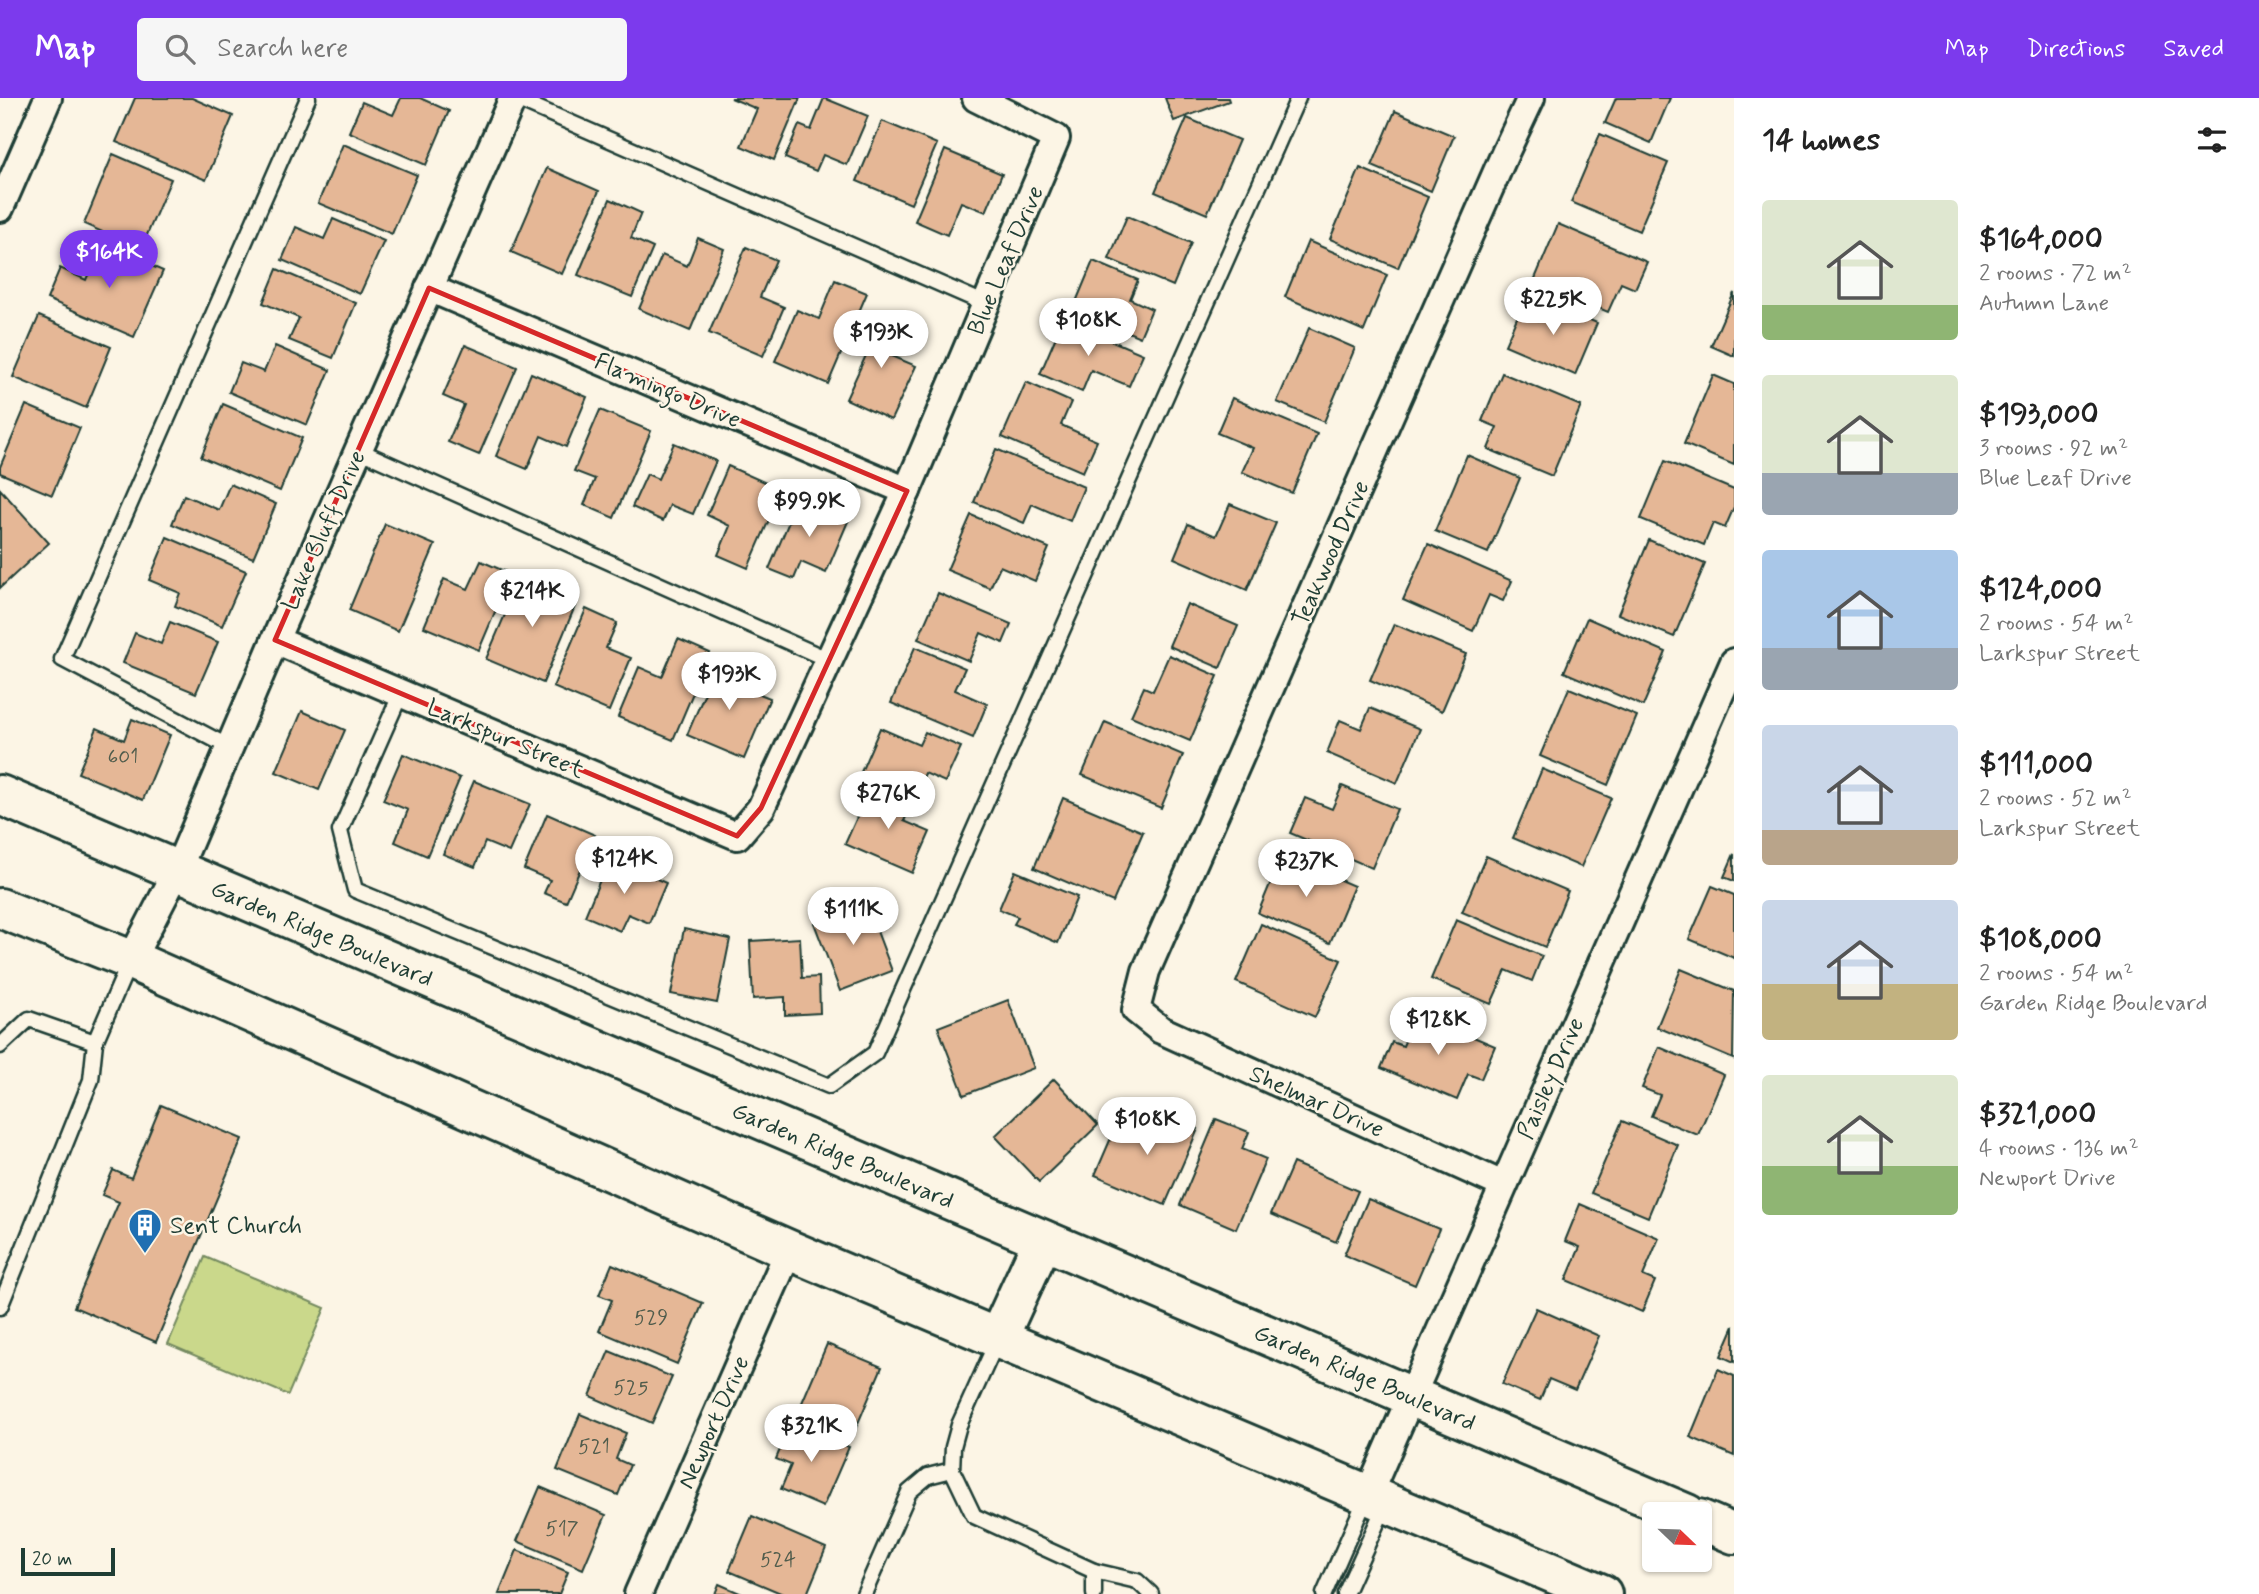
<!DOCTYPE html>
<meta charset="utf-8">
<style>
:root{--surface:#fff;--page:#f6f6f6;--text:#222;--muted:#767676;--accent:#7c3aed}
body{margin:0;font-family:Mynerve,sans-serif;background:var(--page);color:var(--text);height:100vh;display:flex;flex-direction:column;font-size:26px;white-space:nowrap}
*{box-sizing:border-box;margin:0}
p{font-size:23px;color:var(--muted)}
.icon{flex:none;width:38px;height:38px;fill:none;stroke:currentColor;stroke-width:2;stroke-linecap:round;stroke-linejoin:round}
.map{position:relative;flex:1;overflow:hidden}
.panel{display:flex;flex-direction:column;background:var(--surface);width:525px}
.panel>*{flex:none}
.needle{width:46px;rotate:113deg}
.buttons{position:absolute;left:1642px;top:1404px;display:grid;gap:14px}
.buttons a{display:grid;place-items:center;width:70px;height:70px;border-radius:7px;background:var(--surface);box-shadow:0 2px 5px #0004;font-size:35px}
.scale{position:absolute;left:21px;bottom:18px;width:94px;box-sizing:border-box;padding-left:7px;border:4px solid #1f3d34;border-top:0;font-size:19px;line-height:24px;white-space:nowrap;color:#1f3d34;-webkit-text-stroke:5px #fcf5e5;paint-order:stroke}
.price{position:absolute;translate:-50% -60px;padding:0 16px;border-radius:24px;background:#fff;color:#222;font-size:23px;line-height:46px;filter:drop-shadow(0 2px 4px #0008)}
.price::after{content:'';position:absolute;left:50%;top:42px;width:21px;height:16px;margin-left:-10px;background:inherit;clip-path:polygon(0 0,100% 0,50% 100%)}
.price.active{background:var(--accent);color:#fff}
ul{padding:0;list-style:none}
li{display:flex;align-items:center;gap:21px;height:175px;padding:0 28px}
li span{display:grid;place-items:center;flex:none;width:196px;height:140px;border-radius:7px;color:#555}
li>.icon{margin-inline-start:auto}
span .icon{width:84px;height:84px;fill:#fffc;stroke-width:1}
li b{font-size:30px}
h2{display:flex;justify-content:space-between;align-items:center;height:84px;padding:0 28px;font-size:30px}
header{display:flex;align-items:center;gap:42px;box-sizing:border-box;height:98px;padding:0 35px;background:var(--accent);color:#fff}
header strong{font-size:33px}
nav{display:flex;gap:38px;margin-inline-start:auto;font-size:24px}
.search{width:490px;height:63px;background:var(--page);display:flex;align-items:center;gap:18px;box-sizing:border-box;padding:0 24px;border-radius:7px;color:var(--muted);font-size:26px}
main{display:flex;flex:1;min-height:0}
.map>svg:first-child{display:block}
.green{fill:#cad88b;stroke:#748a60;stroke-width:2}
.building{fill:#e5b796;stroke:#1f3d34;stroke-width:2}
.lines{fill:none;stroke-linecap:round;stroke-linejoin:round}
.service-casing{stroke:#1f3d34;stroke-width:19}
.minor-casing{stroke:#1f3d34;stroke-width:32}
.secondary-casing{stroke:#1f3d34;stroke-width:44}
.service{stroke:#fcf5e5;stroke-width:14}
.minor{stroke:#fcf5e5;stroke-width:26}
.secondary{stroke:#fcf5e5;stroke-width:38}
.marked{fill:none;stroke:#d62828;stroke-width:5;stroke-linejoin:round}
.labels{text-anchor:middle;stroke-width:5;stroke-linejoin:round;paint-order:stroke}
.number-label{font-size:21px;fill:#505c4c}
.street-label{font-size:24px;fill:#1f3d34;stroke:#fcf5e5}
.poi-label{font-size:24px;fill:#1f3d34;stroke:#fcf5e5;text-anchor:start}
</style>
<header>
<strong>Map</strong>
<div class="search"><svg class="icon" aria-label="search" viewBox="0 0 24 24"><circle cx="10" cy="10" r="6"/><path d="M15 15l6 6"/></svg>Search here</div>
<nav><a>Map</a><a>Directions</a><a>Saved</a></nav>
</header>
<main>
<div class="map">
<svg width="1734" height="1496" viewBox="0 0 1734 1496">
<rect width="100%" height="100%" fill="#fcf5e5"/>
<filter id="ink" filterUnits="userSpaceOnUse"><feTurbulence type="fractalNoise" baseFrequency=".0143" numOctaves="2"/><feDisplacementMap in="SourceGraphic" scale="14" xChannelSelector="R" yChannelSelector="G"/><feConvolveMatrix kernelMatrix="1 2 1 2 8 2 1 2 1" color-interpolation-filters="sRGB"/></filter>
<g filter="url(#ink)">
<!-- green -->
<path class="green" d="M205,1159L325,1210L288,1297L168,1246Z"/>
<!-- building -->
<g class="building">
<path d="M135,0H192L233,18L206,82L116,44Z"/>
<path d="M401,0H420L449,13L426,67L349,34L362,4L393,17Z"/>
<path d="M731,0H800L774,62L741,48L757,11Z"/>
<path d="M824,0L868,18L847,67L823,57L816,73L785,60L799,27L811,32Z"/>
<path d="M1165,0H1228L1229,3L1174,23Z"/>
<path d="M1616,0H1670L1651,45L1605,25Z"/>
<path d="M1395,13L1454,38L1431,93L1372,68Z"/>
<path d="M1187,20L1239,42L1207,116L1155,94Z"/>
<path d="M882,23L937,46L911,106L857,83Z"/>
<path d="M1600,36L1668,65L1639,133L1571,104Z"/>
<path d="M343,46L417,77L392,136L318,105Z"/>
<path d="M945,52L1002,76L986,114L961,104L947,137L915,123Z"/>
<path d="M113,56L171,81L141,151L84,126Z"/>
<path d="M547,70L599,93L562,176L511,154Z"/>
<path d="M1360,70L1428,99L1398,170L1330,141Z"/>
<path d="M610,101L641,115L631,140L653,150L632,199L578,177Z"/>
<path d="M1127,118L1191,145L1173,188L1109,161Z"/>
<path d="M333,121L384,143L360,196L282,162L296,129L324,141Z"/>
<path d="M1558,126L1647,164L1635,191L1621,185L1608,214L1534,183Z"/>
<path d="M698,140L724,151L690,233L639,211L662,157L687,168Z"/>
<path d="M1308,143L1387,177L1364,233L1285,199Z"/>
<path d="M101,146L163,173L134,239L47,201L60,170L86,182Z"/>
<path d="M746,149L776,162L760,199L784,209L763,258L709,235Z"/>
<path d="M1093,163L1138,182L1130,201L1152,211L1140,239L1073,211Z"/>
<path d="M277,171L356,205L333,260L289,242L299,220L263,205Z"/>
<path d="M835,182L867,195L828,286L775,263L797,212L819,221Z"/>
<path d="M1734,195V258L1711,248Z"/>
<path d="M1548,204L1597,225L1575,277L1505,247L1519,215L1539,223Z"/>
<path d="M874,216L905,230L892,258L916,268L891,322L846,301L868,253L859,248Z"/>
<path d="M39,218L111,249L86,310L13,279Z"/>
<path d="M1063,222L1143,256L1129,288L1091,272L1082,294L1040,276Z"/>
<path d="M1309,230L1355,250L1324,324L1277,304Z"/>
<path d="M465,247L517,269L479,357L448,344L464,307L443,298Z"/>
<path d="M275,248L330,272L307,327L229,294L241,265L264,274Z"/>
<path d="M531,275L587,299L566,349L541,338L527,371L496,358Z"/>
<path d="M1502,275L1581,308L1552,378L1488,351L1497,329L1482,323Z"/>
<path d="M1713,277L1734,286V367L1684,346Z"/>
<path d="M1026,284L1071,304L1061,327L1097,343L1083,374L1002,339Z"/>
<path d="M1232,300L1317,336L1292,395L1242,374L1253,350L1217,335Z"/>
<path d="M223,306L302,340L280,393L201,359Z"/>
<path d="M26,307L80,330L52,397L0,375V369Z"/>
<path d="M600,312L651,333L614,420L584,407L595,381L574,373Z"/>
<path d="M674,345L716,363L693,416L670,407L663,423L632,409L647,376L658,381Z"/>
<path d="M996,351L1084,389L1070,423L1032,406L1024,425L974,404Z"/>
<path d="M1467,357L1520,380L1488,455L1435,433Z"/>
<path d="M1665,363L1734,392V409L1725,430L1713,425L1704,447L1641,421Z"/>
<path d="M728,368L782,392L748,470L718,457L730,428L707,417Z"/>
<path d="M230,386L276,406L253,460L172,426L184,397L219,412Z"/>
<path d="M0,391L49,445L0,490Z"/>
<path d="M799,400L849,421L826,475L801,464L794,481L769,471Z"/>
<path d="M1230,406L1276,425L1247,492L1174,460L1188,426L1216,438Z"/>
<path d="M971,417L1049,450L1035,483L1000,468L990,490L947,472Z"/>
<path d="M385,426L435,447L398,533L349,512Z"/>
<path d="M167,439L246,473L222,528L175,508L180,495L149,482Z"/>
<path d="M1649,442L1705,466L1674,539L1618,516Z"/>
<path d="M1428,446L1512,483L1503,503L1489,497L1473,533L1403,502Z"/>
<path d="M481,463L511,476L479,552L424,529L444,481L468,491Z"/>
<path d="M522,477L578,501L543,585L486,561Z"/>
<path d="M938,495L1011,526L1003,545L981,535L969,563L918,541Z"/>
<path d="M1187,506L1238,528L1220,570L1169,548Z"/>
<path d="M586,511L617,525L606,550L631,560L609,613L553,589Z"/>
<path d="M1587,520L1666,554L1643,608L1564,574Z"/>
<path d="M170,524L218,544L196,595L123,565L135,535L161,546Z"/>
<path d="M1394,526L1466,556L1442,613L1370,582Z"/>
<path d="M678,541L710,555L673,642L618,619L639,569L662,579Z"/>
<path d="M915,549L965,570L955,592L987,606L973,640L891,605Z"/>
<path d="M1169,557L1218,578L1190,643L1131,618L1144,589L1153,593Z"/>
<path d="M719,562L751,575L745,590L770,600L744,661L687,637Z"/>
<path d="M1569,590L1637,618L1608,687L1540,658Z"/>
<path d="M1370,610L1420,631L1397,685L1327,655L1340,622L1361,631Z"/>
<path d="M302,613L345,632L319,692L276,674Z"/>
<path d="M132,621L170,637L143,702L78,675L97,630L124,642Z"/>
<path d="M1105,624L1183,657L1161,710L1082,677Z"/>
<path d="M880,630L919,647L925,634L961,649L945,684L925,675L915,698L861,674Z"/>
<path d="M403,656L460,680L427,758L395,744L408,712L383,702Z"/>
<path d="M1542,671L1611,700L1581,769L1513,740Z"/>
<path d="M474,683L530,706L509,754L485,744L475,769L443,756Z"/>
<path d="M871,688L912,706L904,723L930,734L912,775L845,746Z"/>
<path d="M1342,688L1397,711L1372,770L1290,735L1305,700L1332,711Z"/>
<path d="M1063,700L1143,734L1113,804L1034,770Z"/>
<path d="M547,716L595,737L566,804L544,795L550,782L524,771Z"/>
<path d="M1734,756V783L1724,779Z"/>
<path d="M1282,757L1354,788L1330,845L1258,815Z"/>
<path d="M1486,758L1568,793L1545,849L1462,814Z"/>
<path d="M609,760L666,785L649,825L628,816L620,833L585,818Z"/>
<path d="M1015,773L1077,799L1058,845L1014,826L1018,819L999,811Z"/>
<path d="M1712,788L1734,797V860L1689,841Z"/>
<path d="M866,804L892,873L840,893L814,825Z"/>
<path d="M1456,822L1542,858L1532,883L1506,872L1491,906L1431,881Z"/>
<path d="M1261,826L1341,862L1315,919L1236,884Z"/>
<path d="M684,831L730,841L717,905L671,896Z"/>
<path d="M800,840L802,880L819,879L820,915L785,917V899L753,901L750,843Z"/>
<path d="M1681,871L1734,893L1733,961L1657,929Z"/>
<path d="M1008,902L1034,970L964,997L938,929Z"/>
<path d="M1417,915L1495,948L1481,981L1468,976L1457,1002L1381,970L1392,944L1403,948Z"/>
<path d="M1659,949L1724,977L1698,1037L1651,1018L1660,997L1642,990Z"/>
<path d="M1054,981L1098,1027L1039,1084L995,1038Z"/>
<path d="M161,1007L242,1041L156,1244L74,1209L119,1104L102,1097L113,1072L131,1080Z"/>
<path d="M1165,1017L1198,1031L1165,1107L1095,1077L1120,1019L1157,1035Z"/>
<path d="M1216,1021L1249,1034L1242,1051L1266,1061L1236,1131L1180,1107Z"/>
<path d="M1622,1023L1678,1047L1648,1119L1591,1095Z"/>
<path d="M1293,1065L1358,1093L1336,1144L1271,1116Z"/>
<path d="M1368,1101L1439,1131L1415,1187L1344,1157Z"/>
<path d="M1580,1106L1659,1140L1643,1178L1655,1183L1642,1214L1566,1182L1580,1149L1565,1143Z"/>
<path d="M612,1166L703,1205L677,1266L599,1233L612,1202L599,1197Z"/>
<path d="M1536,1210L1599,1238L1575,1292L1549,1281L1540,1302L1502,1286Z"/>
<path d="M1734,1228V1264L1721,1258Z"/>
<path d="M827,1246L882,1269L853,1337L798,1314Z"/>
<path d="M609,1253L672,1279L652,1325L590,1298Z"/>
<path d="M1718,1271L1734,1278V1358L1690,1339Z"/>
<path d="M580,1316L626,1335L616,1361L630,1367L618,1397L557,1372Z"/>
<path d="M791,1325L849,1349L823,1409L781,1391L791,1367L776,1361Z"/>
<path d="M540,1389L606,1417L583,1471L517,1443Z"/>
<path d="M752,1418L826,1450L807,1496H783L729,1473Z"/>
<path d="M517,1452L568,1474L559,1496H499Z"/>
<path d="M719,1486L742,1496H715Z"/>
</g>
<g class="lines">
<defs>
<g id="service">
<path d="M514,0L986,206"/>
<path d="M358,352L829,562"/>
<path d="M401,595L340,733L355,792L829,988L875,955L1298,0"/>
<path d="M229,649L62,561L308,0"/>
<path d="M0,948L29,921L95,944"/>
<path d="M0,1209L91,982L95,944L130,863"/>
<path d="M998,1241L959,1327L953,1349L952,1372L974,1418L1094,1473V1496"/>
<path d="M1094,1473L1137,1483L1151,1496"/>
<path d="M864,1496L909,1394L928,1378L952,1372"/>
<path d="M1324,1496L1367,1398"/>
<path d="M1345,1496L1386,1405"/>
</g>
<g id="minor">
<path d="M0,110L48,0"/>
<path d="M429,190L907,393"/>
<path d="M275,542L737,738L761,710L907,393L1056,40L976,0"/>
<path d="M131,862L177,773L275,542L513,0"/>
<path d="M1503,1087L1161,932L1136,912L1146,873L1506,53L1531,0"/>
<path d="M1368,1397L1734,564"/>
<path d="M638,1496L789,1152"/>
</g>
<g id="secondary">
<path d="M0,697L1687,1416"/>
<path d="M0,810L131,862L789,1152L1602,1496"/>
<path d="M998,1240L1043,1142"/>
<path d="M1699,1421L1734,1436"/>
</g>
</defs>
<!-- service casing -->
<use href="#service" class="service-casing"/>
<!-- minor casing -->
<use href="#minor" class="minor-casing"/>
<!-- secondary casing -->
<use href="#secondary" class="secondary-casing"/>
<!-- service -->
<use href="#service" class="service"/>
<!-- minor -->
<use href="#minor" class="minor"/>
<!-- secondary -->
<use href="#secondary" class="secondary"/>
</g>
</g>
<!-- marked area -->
<path class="marked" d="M429,190L907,393L761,710L737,738L275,542Z"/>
<!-- icons -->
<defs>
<symbol id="building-pin" viewBox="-11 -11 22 30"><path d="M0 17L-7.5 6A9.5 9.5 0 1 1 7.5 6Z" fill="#1f6fb2" stroke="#fcf5e5"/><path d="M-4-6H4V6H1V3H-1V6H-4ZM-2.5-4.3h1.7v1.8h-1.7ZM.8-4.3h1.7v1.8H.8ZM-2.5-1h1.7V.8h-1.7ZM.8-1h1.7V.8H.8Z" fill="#fff"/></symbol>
</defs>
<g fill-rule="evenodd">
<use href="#building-pin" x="126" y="1108" width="38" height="52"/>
</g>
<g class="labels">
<!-- number labels -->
<g class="number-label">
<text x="123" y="665">601</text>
<text x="651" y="1226">529</text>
<text x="631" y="1296">525</text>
<text x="594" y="1355">521</text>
<text x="562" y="1437">517</text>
<text x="778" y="1468">524</text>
</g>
<!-- street labels -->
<g class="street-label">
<text transform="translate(1005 162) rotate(-67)" y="8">Blue Leaf Drive</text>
<text transform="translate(668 292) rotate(23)" y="8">Flamingo Drive</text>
<text transform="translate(323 432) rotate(-66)" y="8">Lake Bluff Drive</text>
<text transform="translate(1330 455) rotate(-66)" y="8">Teakwood Drive</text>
<text transform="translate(506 640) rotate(23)" y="8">Larkspur Street</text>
<text transform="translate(322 835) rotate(23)" y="8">Garden Ridge Boulevard</text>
<text transform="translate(1550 980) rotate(-66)" y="8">Paisley Drive</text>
<text transform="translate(1317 1003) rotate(24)" y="8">Shelmar Drive</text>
<text transform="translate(843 1057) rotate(23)" y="8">Garden Ridge Boulevard</text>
<text transform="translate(1365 1279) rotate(23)" y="8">Garden Ridge Boulevard</text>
<text transform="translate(713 1324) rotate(-66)" y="8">Newport Drive</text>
</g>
<!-- poi labels -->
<g class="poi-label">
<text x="170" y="1135">Sent Church</text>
</g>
</g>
</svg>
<div class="buttons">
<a><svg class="needle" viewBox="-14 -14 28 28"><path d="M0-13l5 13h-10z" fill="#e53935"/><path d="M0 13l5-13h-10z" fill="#767676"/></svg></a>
</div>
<div class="scale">20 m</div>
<b class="price active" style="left:109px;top:192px">$164K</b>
<b class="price" style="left:1553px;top:239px">$225K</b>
<b class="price" style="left:1088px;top:260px">$108K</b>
<b class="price" style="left:881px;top:272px">$193K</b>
<b class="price" style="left:809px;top:441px">$99.9K</b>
<b class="price" style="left:532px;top:531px">$214K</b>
<b class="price" style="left:729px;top:614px">$193K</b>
<b class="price" style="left:888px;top:733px">$276K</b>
<b class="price" style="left:624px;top:798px">$124K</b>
<b class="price" style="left:1306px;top:801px">$237K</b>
<b class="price" style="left:853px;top:849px">$111K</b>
<b class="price" style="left:1438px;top:959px">$128K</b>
<b class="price" style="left:1147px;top:1059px">$108K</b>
<b class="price" style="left:811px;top:1366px">$321K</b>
</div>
<section class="panel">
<h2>14 homes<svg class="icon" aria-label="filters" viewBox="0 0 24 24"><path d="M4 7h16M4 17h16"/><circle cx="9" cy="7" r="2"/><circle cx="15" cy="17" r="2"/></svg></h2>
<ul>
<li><span style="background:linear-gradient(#dfe7d0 75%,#8fb573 0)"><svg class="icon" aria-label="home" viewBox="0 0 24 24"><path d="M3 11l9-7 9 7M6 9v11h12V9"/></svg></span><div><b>$164,000</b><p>2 rooms · 72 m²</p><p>Autumn Lane</p></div></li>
<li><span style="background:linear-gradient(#dfe7d0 70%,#9aa5b1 0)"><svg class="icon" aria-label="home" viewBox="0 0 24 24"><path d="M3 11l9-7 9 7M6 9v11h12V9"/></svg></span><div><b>$193,000</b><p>3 rooms · 92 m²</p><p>Blue Leaf Drive</p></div></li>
<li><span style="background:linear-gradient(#a9c7e8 70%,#9aa5b1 0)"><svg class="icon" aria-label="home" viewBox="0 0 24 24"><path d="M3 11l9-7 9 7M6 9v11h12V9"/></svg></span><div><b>$124,000</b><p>2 rooms · 54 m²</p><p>Larkspur Street</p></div></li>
<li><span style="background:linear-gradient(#c9d6e8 75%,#b9a48a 0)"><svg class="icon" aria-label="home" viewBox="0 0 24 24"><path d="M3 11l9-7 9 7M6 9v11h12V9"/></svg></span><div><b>$111,000</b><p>2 rooms · 52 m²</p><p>Larkspur Street</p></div></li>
<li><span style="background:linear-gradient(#c9d6e8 60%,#c2b280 0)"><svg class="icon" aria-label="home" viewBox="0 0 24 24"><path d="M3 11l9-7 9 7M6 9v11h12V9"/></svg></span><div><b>$108,000</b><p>2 rooms · 54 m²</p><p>Garden Ridge Boulevard</p></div></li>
<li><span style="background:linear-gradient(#dfe7d0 65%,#8fb573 0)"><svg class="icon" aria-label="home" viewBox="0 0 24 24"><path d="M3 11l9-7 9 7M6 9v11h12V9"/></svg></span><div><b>$321,000</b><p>4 rooms · 136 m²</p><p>Newport Drive</p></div></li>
</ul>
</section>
</main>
